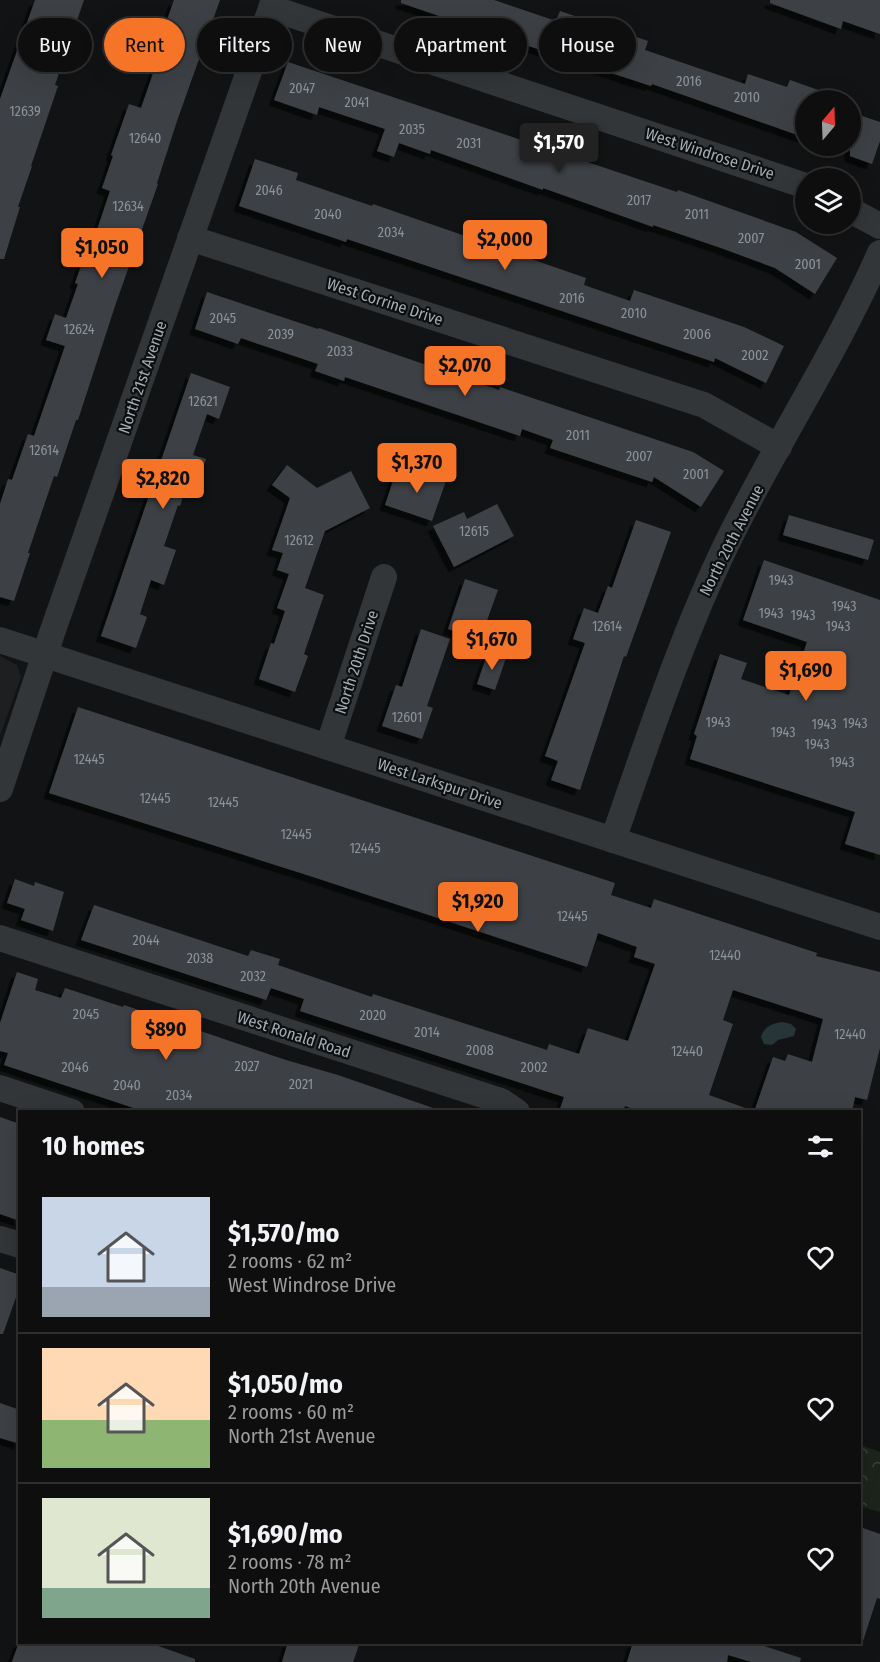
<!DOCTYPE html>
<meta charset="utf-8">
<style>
:root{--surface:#0e0e0f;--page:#1c1c1d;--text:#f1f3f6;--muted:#9b9c9e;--line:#2e2e2f;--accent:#f67428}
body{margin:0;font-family:"Fira Sans Condensed",sans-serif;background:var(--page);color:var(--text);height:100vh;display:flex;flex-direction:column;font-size:22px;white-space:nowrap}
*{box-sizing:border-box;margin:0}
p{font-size:20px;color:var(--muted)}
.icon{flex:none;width:33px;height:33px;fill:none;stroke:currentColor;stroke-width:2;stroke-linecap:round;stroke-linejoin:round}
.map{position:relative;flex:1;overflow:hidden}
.details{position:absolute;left:18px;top:1110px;width:843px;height:534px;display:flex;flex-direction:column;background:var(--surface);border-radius:0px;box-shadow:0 6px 24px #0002,0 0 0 2px var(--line)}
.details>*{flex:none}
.banner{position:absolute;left:18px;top:18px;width:844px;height:54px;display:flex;gap:12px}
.needle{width:39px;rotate:19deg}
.controls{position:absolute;left:795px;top:90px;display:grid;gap:12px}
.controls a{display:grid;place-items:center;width:66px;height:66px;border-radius:50%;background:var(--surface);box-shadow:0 6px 24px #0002,0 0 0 2px var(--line);font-size:30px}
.price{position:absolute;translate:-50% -51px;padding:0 14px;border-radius:6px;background:var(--accent);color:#111;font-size:20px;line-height:39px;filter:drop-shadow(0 2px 3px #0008)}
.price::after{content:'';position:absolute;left:50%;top:36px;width:18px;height:14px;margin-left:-9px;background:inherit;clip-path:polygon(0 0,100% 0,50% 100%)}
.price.active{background:#222;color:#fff}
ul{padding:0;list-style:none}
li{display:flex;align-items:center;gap:18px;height:150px;padding:0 24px}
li+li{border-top:2px solid var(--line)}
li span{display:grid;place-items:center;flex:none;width:168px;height:120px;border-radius:0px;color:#555}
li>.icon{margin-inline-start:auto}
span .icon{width:72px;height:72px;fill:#fffc;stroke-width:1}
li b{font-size:26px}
h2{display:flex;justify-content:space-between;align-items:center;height:72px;padding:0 24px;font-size:26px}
.pill{padding:0 21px;border-radius:27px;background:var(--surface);box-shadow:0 6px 24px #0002,0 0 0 2px var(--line);font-size:21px;line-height:54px}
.pill.active{background:var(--accent);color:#111}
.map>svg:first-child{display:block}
.built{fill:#1e1f21}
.forest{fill:url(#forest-crowns)}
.garden{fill:#1d241c}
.water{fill:#283538}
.building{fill:#3e4144;filter:url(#shadow)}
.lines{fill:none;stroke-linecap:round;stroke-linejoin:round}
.minor{stroke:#333639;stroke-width:26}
.labels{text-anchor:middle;stroke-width:4.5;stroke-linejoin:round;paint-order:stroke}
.number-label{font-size:14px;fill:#8a9399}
.street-label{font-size:16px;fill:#a3aeb5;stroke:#0d0e0f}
</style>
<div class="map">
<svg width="880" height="1662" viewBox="0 0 880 1662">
<defs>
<pattern id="forest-crowns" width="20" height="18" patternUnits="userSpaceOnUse" patternTransform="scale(1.5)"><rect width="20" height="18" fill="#1d241c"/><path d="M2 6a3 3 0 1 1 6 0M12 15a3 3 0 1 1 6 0" fill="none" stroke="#3b413b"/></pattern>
<filter id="shadow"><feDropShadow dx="-5.5" dy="5.5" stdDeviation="0" flood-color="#0009"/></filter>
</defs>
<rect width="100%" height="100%" fill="#121314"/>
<!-- built -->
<path class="built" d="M0,656L17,665L21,677L0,736Z"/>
<!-- forest -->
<path class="forest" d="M860,1445L880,1452V1465L866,1508L860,1506Z"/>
<!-- garden -->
<path class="garden" d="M880,1465V1512L866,1508Z"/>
<!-- water -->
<path class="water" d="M782,1022L791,1024L796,1029L794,1036L778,1040L772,1045L764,1044L761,1037C764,1027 772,1023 782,1022Z"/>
<!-- building -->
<g class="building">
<path d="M35,0H84L55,85L58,86L31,166H32L18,207H20L4,259H0V99Z"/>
<path d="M174,0H220L177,121L157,183L158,184L115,306L78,420H76L57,477L54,476L28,553H30L14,601L0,597V504L8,479L12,480L28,434L34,436L65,346L46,340L55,314L66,318L78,284L75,283L93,232L96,233L110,191L102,188L113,156L111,155L129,104L141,108L166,36L162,34Z"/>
<path d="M401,0H494L556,21L560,11L648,41L645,50L745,84L748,74L787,87L790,80L841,98V100H806V138L652,84L651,86L480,30L401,3Z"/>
<path d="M770,0H880V34L843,21L841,29L770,3Z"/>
<path d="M288,62L677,192L678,190L796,232L837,258L815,294L775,268L721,248L653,225V227L543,188V190L431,150L430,154L399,143L394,157L377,151L385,129L319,107L317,115L274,100Z"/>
<path d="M850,112L880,122V141L872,164L850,156Z"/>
<path d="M255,159L298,173L296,180L372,206L373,204L586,278L584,285L630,301L634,290L744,327L784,346L766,383L715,358L714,362L347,239L346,242L239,206Z"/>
<path d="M207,292L318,329L319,328L499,390L500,387L693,452L724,471L701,507L654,477L652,482L550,448L553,440L522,429L520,436L345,377L344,381L315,371L318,364L241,338L238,344L195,329Z"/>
<path d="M191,373L230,387L219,419L207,414L193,455L206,459L194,493L185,490L180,506L178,505L164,546L176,550L164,585L151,580L140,614L147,617L136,648L101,636Z"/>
<path d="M287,465L317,488L351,471L370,508L325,531L305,588L324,595L304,654L308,656L295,692L259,679L271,643L274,644L285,611L277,608L289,574L277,570L283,553L272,550L290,498L272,485Z"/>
<path d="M414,467L447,478L432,521L385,505L395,475L410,480Z"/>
<path d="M497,504L514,536L454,567L433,526L464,512L467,519Z"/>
<path d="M789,515L874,540L868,560L783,535Z"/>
<path d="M636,520L671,532L626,657L624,656L580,790L551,780L558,761L545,756L585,643L573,639L584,608L598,613L608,586L612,588Z"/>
<path d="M764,560L880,600V855L845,844L855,812L690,759L697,736L694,734L720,654L747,663L741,679L789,695L807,642L743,620Z"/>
<path d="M465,579L498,590L480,640L448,629Z"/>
<path d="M421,629L450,639L427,706L433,708L422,739L382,726L396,685L402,687Z"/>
<path d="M488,652L506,658L495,690L477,684Z"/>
<path d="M78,707L615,883L611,895L651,908L654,899L817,953L816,956L880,972V1048L867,1100L855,1097L852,1112H754L773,1057L785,1061L788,1054L812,1062L823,1019L733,990L723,1020L733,1024L709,1095L748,1109V1112H641L625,1106L623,1112H559L564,1097L300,1011L304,999L271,988L266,1000L81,940L94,905L248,956L251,950L280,959L278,965L372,997L373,994L547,1050L549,1044L579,1054L588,1028L628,1041L655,964L634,957L637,947L598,933L587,967L310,876L49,793Z"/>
<path d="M15,879L34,886L35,882L64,892L53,931L21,920L25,909L7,903Z"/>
<path d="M17,972L38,979L35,990L61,998L65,988L123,1007L124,1005L286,1060L338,1075L436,1109L435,1112H146L64,1085L4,1065L8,1053L0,1051V1023Z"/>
<path d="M0,1117L20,1124V1221L0,1214Z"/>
<path d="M0,1268L20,1275V1286L3,1334H0Z"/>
<path d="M0,1403L20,1410V1444L0,1438Z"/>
<path d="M860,1527L880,1534V1599L877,1598L863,1641L860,1640Z"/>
<path d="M19,1642H147L195,1659V1662H12Z"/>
<path d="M288,1642H360L353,1662H282Z"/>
<path d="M633,1642H752L801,1658L800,1662H751L728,1655L727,1662H627Z"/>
</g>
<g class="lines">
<!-- minor -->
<g class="minor">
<path d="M271,8L806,186"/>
<path d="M850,210L880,226"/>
<path d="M190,238L704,405L779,447"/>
<path d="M0,640L880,927"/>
<path d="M328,747L384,577"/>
<path d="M0,789L52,633L274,0"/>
<path d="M613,840C648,740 681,638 727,543C775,445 836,353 880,253"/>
<path d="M0,938L501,1101L517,1112"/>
<path d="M0,1088L72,1112"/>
<path d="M0,1239L20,1245"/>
</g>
</g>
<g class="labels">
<!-- number labels -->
<g class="number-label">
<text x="689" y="86">2016</text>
<text x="302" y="93">2047</text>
<text x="747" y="102">2010</text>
<text x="357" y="107">2041</text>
<text x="25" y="116">12639</text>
<text x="412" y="134">2035</text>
<text x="145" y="143">12640</text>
<text x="469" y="148">2031</text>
<text x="269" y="195">2046</text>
<text x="639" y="205">2017</text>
<text x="128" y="211">12634</text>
<text x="328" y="219">2040</text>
<text x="697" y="219">2011</text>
<text x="391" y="237">2034</text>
<text x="751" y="243">2007</text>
<text x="808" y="269">2001</text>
<text x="572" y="303">2016</text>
<text x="634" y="318">2010</text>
<text x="223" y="323">2045</text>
<text x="79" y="334">12624</text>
<text x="281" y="339">2039</text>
<text x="697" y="339">2006</text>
<text x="340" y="356">2033</text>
<text x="755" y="360">2002</text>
<text x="203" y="406">12621</text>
<text x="578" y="440">2011</text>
<text x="44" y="455">12614</text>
<text x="639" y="461">2007</text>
<text x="696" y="479">2001</text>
<text x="474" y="536">12615</text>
<text x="299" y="545">12612</text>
<text x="781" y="585">1943</text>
<text x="844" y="611">1943</text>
<text x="771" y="618">1943</text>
<text x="803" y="620">1943</text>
<text x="607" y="631">12614</text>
<text x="838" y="631">1943</text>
<text x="407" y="722">12601</text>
<text x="718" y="727">1943</text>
<text x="855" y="728">1943</text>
<text x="824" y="729">1943</text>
<text x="783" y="737">1943</text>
<text x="817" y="749">1943</text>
<text x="89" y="764">12445</text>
<text x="842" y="767">1943</text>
<text x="155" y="803">12445</text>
<text x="223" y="807">12445</text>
<text x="296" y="839">12445</text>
<text x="365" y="853">12445</text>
<text x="572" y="921">12445</text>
<text x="146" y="945">2044</text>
<text x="725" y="960">12440</text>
<text x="200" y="963">2038</text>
<text x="253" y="981">2032</text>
<text x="86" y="1019">2045</text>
<text x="373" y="1020">2020</text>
<text x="427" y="1037">2014</text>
<text x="850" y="1039">12440</text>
<text x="480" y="1055">2008</text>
<text x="687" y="1056">12440</text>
<text x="247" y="1071">2027</text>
<text x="75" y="1072">2046</text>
<text x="534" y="1072">2002</text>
<text x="301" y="1089">2021</text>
<text x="127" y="1090">2040</text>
<text x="179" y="1100">2034</text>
</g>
<!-- street labels -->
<g class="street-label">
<text transform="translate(710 153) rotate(18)" y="6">West Windrose Drive</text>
<text transform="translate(385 301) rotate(18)" y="6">West Corrine Drive</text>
<text transform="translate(142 377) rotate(-71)" y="6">North 21st Avenue</text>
<text transform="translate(731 540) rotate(-63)" y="6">North 20th Avenue</text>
<text transform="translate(356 662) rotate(-72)" y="6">North 20th Drive</text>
<text transform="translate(440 783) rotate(18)" y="6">West Larkspur Drive</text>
<text transform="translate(294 1034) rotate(18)" y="6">West Ronald Road</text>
</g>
</g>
</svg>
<div class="controls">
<a><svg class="needle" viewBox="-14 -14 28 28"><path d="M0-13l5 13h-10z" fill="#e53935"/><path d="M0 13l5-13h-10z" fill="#9b9c9e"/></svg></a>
<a><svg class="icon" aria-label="layers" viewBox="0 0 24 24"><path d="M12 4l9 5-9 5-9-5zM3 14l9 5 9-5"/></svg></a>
</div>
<b class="price active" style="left:559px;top:174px">$1,570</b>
<b class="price" style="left:505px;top:271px">$2,000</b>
<b class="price" style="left:102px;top:279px">$1,050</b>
<b class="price" style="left:465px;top:397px">$2,070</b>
<b class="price" style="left:417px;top:494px">$1,370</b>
<b class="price" style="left:163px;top:510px">$2,820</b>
<b class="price" style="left:492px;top:671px">$1,670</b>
<b class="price" style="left:806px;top:702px">$1,690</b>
<b class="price" style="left:478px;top:933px">$1,920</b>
<b class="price" style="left:166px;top:1061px">$890</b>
<div class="banner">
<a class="pill">Buy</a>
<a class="pill active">Rent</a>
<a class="pill">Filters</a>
<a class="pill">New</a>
<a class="pill">Apartment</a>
<a class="pill">House</a>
</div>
<section class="details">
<h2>10 homes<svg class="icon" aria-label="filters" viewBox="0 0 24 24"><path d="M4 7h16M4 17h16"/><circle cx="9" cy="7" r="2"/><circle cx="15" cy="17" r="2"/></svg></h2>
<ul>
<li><span style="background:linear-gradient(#c9d6e8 75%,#9aa5b1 0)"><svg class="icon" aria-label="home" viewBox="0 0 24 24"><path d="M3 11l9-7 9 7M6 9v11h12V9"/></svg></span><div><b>$1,570/mo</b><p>2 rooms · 62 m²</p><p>West Windrose Drive</p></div><svg class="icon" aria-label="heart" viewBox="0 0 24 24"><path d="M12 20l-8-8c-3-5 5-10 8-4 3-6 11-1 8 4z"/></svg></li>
<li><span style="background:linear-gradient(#ffd9b3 60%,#8fb573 0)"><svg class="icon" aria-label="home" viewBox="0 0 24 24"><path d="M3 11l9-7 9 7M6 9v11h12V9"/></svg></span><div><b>$1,050/mo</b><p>2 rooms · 60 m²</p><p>North 21st Avenue</p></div><svg class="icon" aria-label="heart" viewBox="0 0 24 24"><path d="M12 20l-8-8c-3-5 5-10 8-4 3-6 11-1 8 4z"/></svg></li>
<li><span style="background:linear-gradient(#dfe7d0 75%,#7fa58c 0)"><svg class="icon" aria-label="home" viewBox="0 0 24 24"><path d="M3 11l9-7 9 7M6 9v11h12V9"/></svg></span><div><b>$1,690/mo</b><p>2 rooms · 78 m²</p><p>North 20th Avenue</p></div><svg class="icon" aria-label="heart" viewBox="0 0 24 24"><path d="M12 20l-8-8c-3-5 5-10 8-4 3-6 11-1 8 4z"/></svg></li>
</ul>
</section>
</div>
